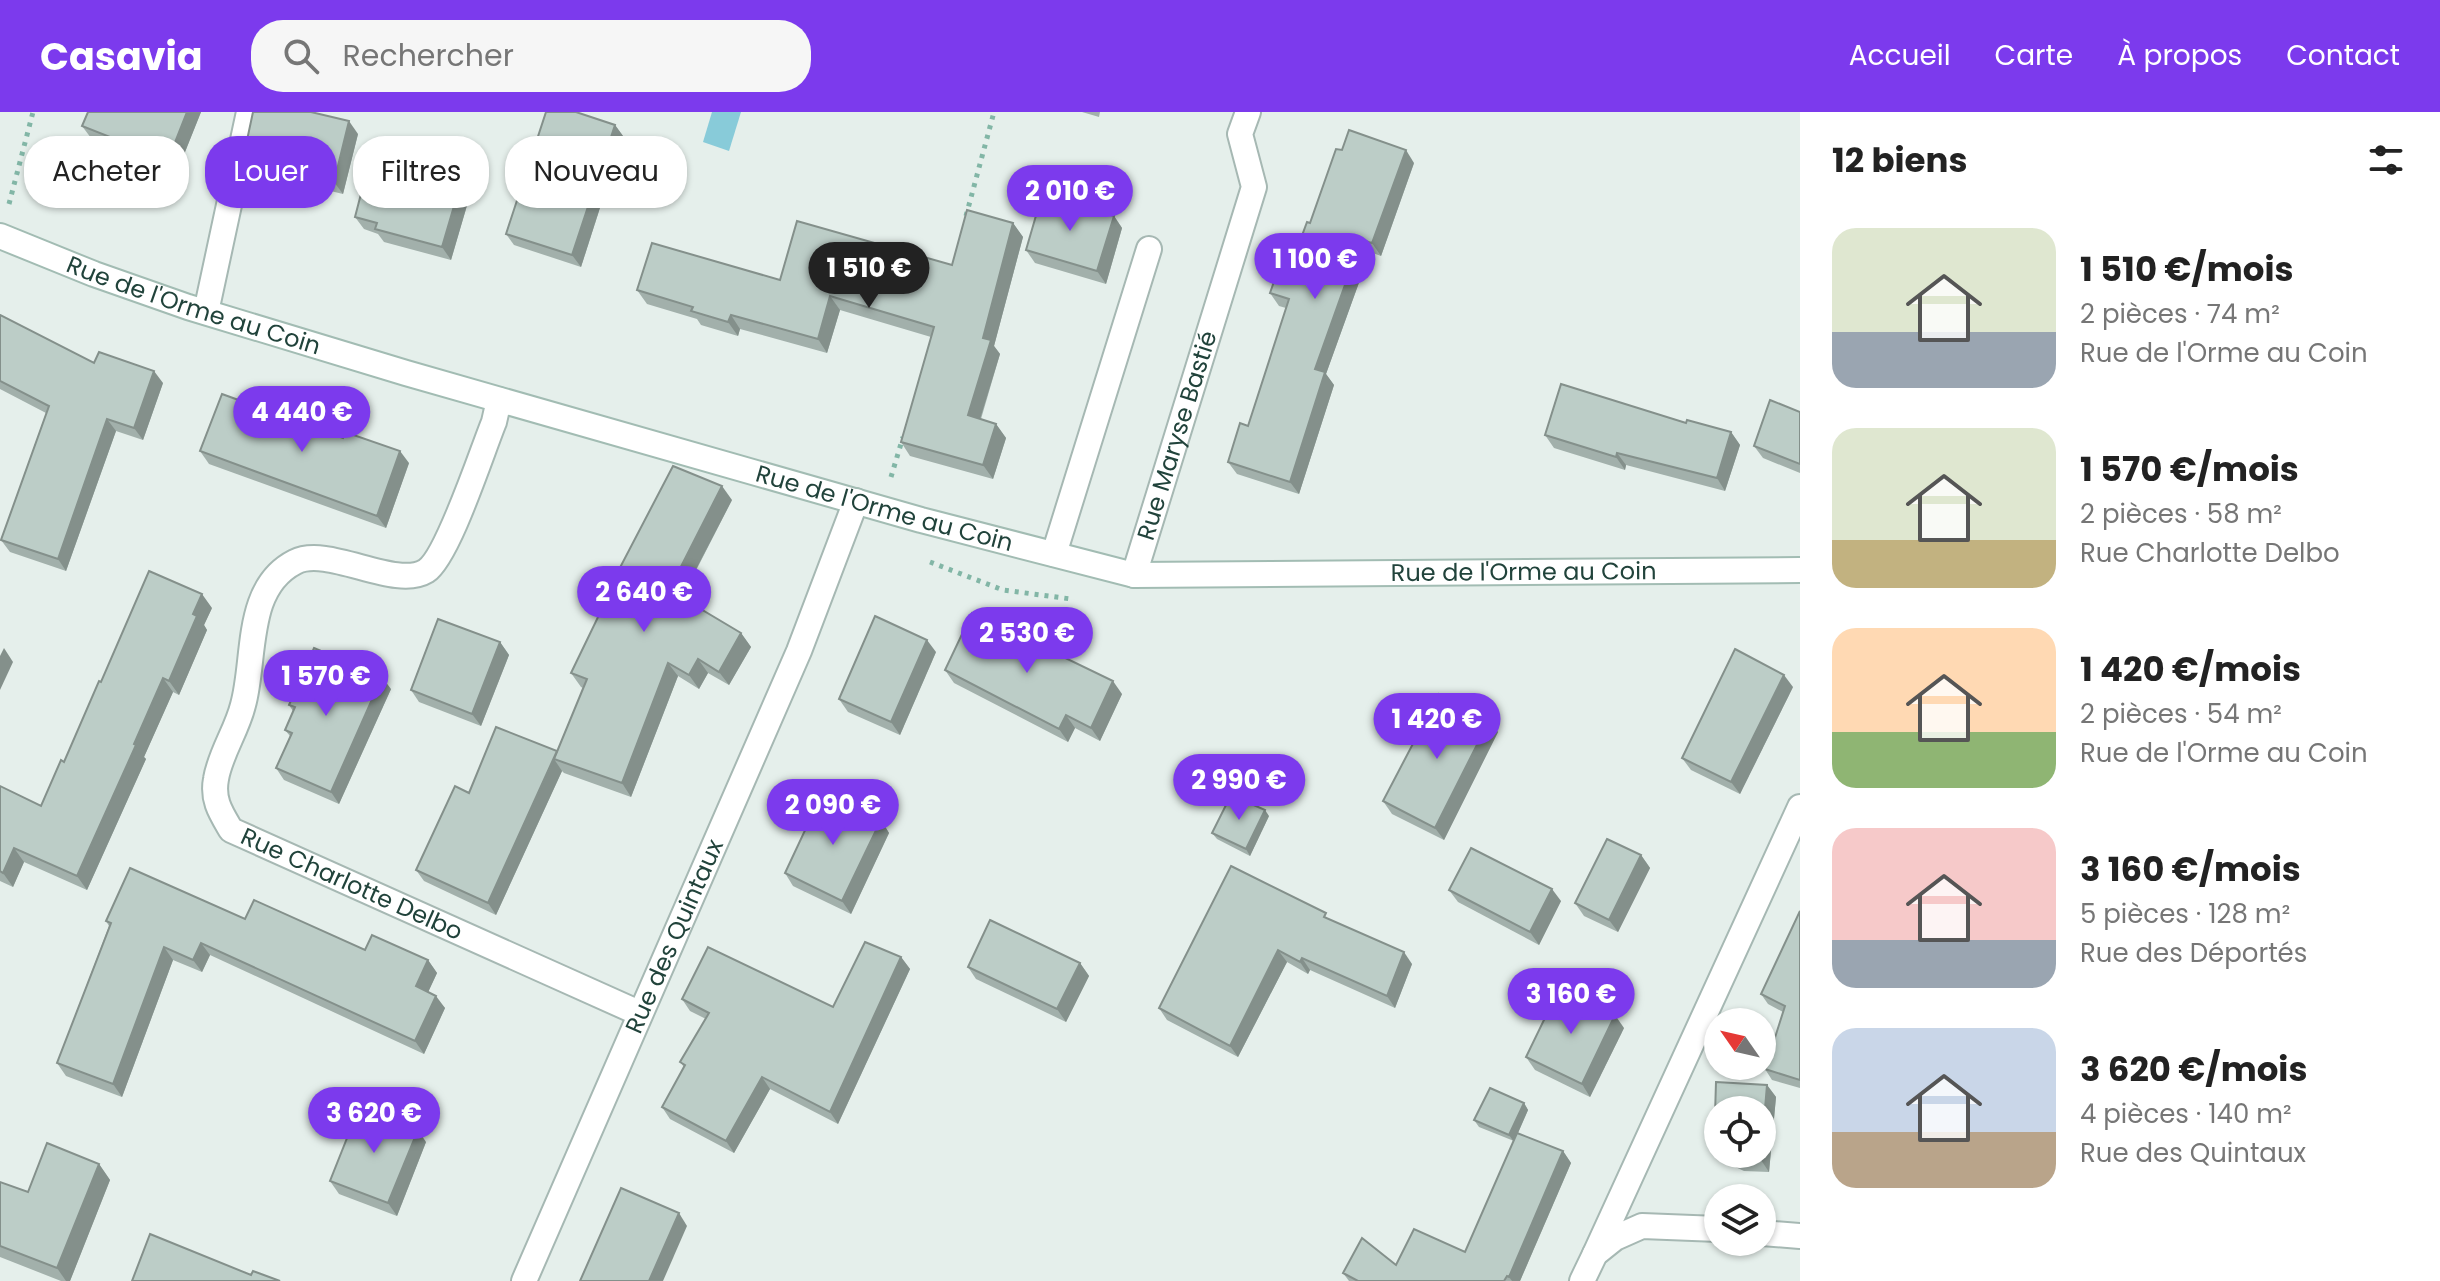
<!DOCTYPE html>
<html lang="fr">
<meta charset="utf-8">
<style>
:root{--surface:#fff;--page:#f6f6f6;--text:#222;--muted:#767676;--accent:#7c3aed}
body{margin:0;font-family:Poppins,sans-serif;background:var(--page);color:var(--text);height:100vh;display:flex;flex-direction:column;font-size:30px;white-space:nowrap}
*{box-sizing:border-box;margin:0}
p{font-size:26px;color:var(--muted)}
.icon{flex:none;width:44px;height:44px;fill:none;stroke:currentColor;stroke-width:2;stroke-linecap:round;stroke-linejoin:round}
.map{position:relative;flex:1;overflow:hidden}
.details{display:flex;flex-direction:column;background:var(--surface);width:640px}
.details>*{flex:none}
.hud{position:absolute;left:24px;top:24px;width:760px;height:72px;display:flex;gap:16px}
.needle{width:52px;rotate:304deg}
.fabs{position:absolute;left:1704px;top:896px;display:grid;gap:16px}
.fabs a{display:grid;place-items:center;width:72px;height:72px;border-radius:50%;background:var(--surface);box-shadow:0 2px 6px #0004;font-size:40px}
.price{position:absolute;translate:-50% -68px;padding:0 18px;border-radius:28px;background:var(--accent);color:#fff;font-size:26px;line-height:52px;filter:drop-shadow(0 2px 4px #0008)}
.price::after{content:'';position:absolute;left:50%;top:48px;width:24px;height:18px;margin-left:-12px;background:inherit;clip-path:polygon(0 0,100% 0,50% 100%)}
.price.current{background:#222;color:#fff}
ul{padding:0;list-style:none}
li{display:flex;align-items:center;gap:24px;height:200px;padding:0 32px}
li span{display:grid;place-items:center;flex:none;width:224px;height:160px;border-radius:24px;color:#555}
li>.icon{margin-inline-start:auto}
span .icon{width:96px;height:96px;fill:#fffc;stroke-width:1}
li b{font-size:34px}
h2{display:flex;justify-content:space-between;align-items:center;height:96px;padding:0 32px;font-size:34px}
.chip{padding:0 28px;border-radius:32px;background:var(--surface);box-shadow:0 2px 6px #0004;font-size:28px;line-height:72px}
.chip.current{background:var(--accent);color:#fff}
header{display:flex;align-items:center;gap:48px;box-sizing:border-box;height:112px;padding:0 40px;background:var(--accent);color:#fff}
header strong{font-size:38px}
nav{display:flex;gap:44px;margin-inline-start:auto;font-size:28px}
.search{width:560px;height:72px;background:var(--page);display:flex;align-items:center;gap:20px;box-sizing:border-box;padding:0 28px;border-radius:32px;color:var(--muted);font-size:30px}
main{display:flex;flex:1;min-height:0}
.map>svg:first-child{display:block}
.water{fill:#88cbd9}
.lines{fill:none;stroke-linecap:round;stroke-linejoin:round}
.service-casing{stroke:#a6b8b3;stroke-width:28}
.minor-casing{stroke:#a6b8b3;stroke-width:28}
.secondary-casing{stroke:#a2bcb3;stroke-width:28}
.path{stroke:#82b6a6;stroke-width:5;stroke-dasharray:4 6;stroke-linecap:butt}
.service{stroke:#fff;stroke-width:24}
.minor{stroke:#fff;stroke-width:24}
.secondary{stroke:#fff;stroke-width:24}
.wall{fill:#a2b0ab;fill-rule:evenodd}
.shaded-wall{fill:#84908b}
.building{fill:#bccdc7;stroke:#84908b;stroke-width:2}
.labels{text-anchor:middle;stroke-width:6;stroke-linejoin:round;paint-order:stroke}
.street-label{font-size:24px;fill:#21433b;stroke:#f6fbf8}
</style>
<header>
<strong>Casavia</strong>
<div class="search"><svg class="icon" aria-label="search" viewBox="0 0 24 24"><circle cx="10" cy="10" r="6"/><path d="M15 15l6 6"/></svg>Rechercher</div>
<nav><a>Accueil</a><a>Carte</a><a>À propos</a><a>Contact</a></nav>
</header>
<main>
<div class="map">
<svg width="1800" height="1169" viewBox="0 0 1800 1169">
<rect width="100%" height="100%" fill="#e5efeb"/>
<!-- water -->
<path class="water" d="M712,0H741L729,39L703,30Z"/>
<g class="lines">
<defs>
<g id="service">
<path d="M206,200L249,0"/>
<path d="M1054,442L1149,137"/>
</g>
<g id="minor">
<path id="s1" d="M499,288L494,310C482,339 448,445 426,459C395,478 328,433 295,450C244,476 256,547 243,593C237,618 220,642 216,667C212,688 221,701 231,718L639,901"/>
<path id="s2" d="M1134,463L1254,75L1240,22L1248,0"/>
<path d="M1762,1121L1800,1124"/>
<path d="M1595,1142L1800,695"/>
<path id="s3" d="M524,1169L799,539L856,389"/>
<path d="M1582,1169L1595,1142L1615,1126L1642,1114L1718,1117"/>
</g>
<g id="secondary">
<path id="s4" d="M0,124L94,162L188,195L406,261L921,408L1134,463L1800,458"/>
</g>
</defs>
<!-- service casing -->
<use href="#service" class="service-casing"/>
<!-- minor casing -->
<use href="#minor" class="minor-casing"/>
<!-- secondary casing -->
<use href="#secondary" class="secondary-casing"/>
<!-- path -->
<g class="path">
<path d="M9,92L33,0"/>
<path d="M966,104L994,0"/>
<path d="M891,365L903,325"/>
<path d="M930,450L1003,478L1071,487"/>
</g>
<!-- service -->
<use href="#service" class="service"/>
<!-- minor -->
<use href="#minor" class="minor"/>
<!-- secondary -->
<use href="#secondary" class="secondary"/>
</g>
<!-- wall -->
<g class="wall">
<path d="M201,0L177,60L91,26L82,14Z"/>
<path d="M1082,0H1100L1099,5Z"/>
<path d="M615,13L623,24L581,155L514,133L506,122Z"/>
<path d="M358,22L343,82L251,60L243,47Z"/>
<path d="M1414,51L1381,144L1370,140L1326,262L1334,273L1299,382L1237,362L1228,350L1248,314L1286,196L1279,194L1270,181L1310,111Z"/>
<path d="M468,90L451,148L384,130L378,122L364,117L355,105Z"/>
<path d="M1114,104L1122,116L1106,172L1035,151L1026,138Z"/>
<path d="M1013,111L1023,125L994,234L1000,242L981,307L996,312L1006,326L993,367L910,344L901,330L931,225L840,198L827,241L740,217L738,224L701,213L697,207L647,192L637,178L780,168L952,153Z"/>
<path d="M0,203L94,251L163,271L143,328L116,319L66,459L10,440L1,428L46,301L0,277Z"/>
<path d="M1800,300V361L1763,346L1754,334Z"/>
<path d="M1686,311L1731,320L1740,333L1725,379L1626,353L1625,358L1554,336L1545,323Z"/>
<path d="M200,339L409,351L386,416L209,352Z"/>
<path d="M732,388L682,486L741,521L751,535L729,573L708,561L699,577L678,564L631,685L564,661L562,659L496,803L424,769L416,758L469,681L557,639L583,576L581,575L571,561L614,471L613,469Z"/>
<path d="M212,496L204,513L207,518L179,583L173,580L144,645L146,647L87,778L24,750L13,775L0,769V674L41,694L64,650L101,570Z"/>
<path d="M500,530L509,543L481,614L419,590L411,578Z"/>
<path d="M936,540L900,623L848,600L839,587Z"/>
<path d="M945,558L1122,582L1100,629L1075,616L1068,630L954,571Z"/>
<path d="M1793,575L1740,682L1691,658L1682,646Z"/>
<path d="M391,577L339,692L284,668L276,656L290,624L285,618L293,599L289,593Z"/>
<path d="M1498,620L1444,728L1392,702L1383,689Z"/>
<path d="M1269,704L1250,744L1217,727L1212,721Z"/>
<path d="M881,708L889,721L851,802L793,774L785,761Z"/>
<path d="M1641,743L1650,756L1618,820L1584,804L1575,791Z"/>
<path d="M1449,778L1561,789L1539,833L1458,790Z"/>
<path d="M1800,799V976L1772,968L1765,957L1783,900L1768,892L1761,882Z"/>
<path d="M245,807L365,838L428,848L437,861L428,880L445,896L424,942L210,843L202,860L173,848L122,985L66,964L57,951L109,814L106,809Z"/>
<path d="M1330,808L1412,852L1395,896L1310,858L1308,862L1287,850L1238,945L1167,908L1159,896Z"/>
<path d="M901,845L910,857L838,1012L770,977L734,1041L670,1007L662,995L684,955L680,950L706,907L690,899L682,887L833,895Z"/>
<path d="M1080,851L1089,864L1066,910L976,867L968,855Z"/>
<path d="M1624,916L1590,985L1535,958L1526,945Z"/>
<path d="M1716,970L1767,973L1776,985L1769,1060L1744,1059L1722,1049L1714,1036ZM1718,998H1762V1042H1718Z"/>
<path d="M1524,991L1528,998L1518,1021L1563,1039L1571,1051L1520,1169H1349L1343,1161L1396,1153L1465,1140L1514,1029L1479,1015L1474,1008Z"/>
<path d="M426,1030L397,1104L339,1082L330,1069Z"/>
<path d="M99,1052L110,1068L70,1169H61L0,1145V1070L28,1080Z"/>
</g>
<!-- shaded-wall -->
<g class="shaded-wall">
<path d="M187,0H201L177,60L168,48Z"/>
<path d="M349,9L358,22L343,82L334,70Z"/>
<path d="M615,13L623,24L581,155L572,143Z"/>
<path d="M1406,38L1414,51L1381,144L1372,131Z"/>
<path d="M459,77L468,90L451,148L442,135Z"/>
<path d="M1114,104L1122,116L1106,172L1097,159Z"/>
<path d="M1013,111L1023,125L994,234L1000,242L977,317L968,303L983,226Z"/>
<path d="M1361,128L1370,140L1326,262L1334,273L1299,382L1290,370L1315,257Z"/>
<path d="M830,184L840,198L827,241L818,227Z"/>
<path d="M731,203L740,217L738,224L728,210Z"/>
<path d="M154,259L163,271L143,328L134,316Z"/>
<path d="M107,307L116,319L66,459L58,447Z"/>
<path d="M996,312L1006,326L993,367L983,353Z"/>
<path d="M1731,320L1740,333L1725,379L1717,366Z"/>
<path d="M400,339L409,351L386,416L377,404Z"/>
<path d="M1617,341L1626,353L1625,358L1616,345Z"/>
<path d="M722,374L732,388L678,492L669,478Z"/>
<path d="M202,482L212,496L204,513L207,518L179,583L169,569L193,502Z"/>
<path d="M741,521L751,535L729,573L719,560Z"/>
<path d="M927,528L936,540L900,623L891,610Z"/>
<path d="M500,530L509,543L481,614L472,602Z"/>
<path d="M4,536L13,550L0,578V544Z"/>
<path d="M698,547L708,561L699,577L689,563Z"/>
<path d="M668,551L678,564L631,685L622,671Z"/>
<path d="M1784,563L1793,575L1740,682L1731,670Z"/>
<path d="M382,565L391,577L339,692L331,680Z"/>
<path d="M163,566L173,580L144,645L146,647L87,778L77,764Z"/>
<path d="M1113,569L1122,582L1100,629L1091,616Z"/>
<path d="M1066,603L1075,616L1068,630L1059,617Z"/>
<path d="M1490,607L1498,620L1444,728L1435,716Z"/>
<path d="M554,647L562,659L496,803L488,791Z"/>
<path d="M1265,698L1269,704L1250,744L1246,737Z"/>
<path d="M881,708L889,721L851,802L842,789Z"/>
<path d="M14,736L24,750L13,775L3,761Z"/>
<path d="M1641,743L1650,756L1618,820L1609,808Z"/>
<path d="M1552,777L1561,789L1539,833L1530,820Z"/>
<path d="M201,831L210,843L202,860L193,848Z"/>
<path d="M164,835L173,848L122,985L113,972Z"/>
<path d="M1278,838L1287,850L1238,945L1230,934Z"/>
<path d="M1404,840L1412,852L1395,896L1387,884Z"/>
<path d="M901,845L910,857L838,1012L830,1000Z"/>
<path d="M1302,846L1310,858L1308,862L1300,850Z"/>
<path d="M428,848L437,861L425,887L416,874Z"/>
<path d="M1080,851L1089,864L1066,910L1057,897Z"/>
<path d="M436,884L445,896L424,942L415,929Z"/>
<path d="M1615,903L1624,916L1590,985L1582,972Z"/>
<path d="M762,965L770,977L734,1041L726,1029Z"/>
<path d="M1767,973L1776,985L1769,1060L1761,1048Z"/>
<path d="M1524,991L1528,998L1514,1030L1509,1023Z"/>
<path d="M418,1018L426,1030L397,1104L388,1091Z"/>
<path d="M1563,1039L1571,1051L1520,1169H1512L1509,1165Z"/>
<path d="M99,1052L110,1068L70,1169H66L57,1156Z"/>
<path d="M679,1101L687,1114L663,1169H649Z"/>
</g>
<!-- building -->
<g class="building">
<path d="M88,0H187L168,48L82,14Z"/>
<path d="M253,0H311L349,9L334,70L243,47Z"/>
<path d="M546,0H576L615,13L572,143L506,122Z"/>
<path d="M1349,18L1406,38L1372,131L1361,128L1315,257L1325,260L1290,370L1228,350L1240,311L1248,314L1289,187L1270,181L1290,124L1300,129L1307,110L1310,111L1336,37L1342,38Z"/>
<path d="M369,51L459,77L442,135L375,117L377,111L355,105Z"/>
<path d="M1042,83L1114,104L1097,159L1026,138Z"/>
<path d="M967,98L1013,111L983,226L991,228L968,303L996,312L983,353L901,330L934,215L830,184L818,227L731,203L728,210L691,199L693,195L637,178L652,131L780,168L797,109L952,153Z"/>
<path d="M0,203L94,251L99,240L154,259L134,316L107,307L58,447L1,428L49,294L0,269Z"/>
<path d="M1561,272L1686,311L1687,308L1731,320L1717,366L1617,341L1616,345L1545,323Z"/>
<path d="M222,282L343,326L345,320L400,339L377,404L200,339Z"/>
<path d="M1770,288L1800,300V352L1754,334Z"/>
<path d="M673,354L722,374L669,478L741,521L719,560L698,547L689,563L668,551L622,671L554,647L587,567L571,561L615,470L613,469Z"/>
<path d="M149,459L202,482L193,502L197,504L169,569L163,566L134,632L136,633L77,764L14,736L3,761L0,759V674L41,694L61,648L64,650L99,569L101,570Z"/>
<path d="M972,501L1113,569L1091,616L1066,603L1059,617L945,558Z"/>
<path d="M875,504L927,528L891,610L839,587Z"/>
<path d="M438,507L500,530L472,602L411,578Z"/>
<path d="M314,536L382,565L331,680L276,656L292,621L285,618L295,595L289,593Z"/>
<path d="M1735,537L1784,563L1731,670L1682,646Z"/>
<path d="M1439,582L1490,607L1435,716L1383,689Z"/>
<path d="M496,615L557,639L488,791L416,758L455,674L469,681Z"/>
<path d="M822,682L881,708L842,789L785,761Z"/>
<path d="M1231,683L1265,698L1246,737L1212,721Z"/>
<path d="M1607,727L1641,743L1609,808L1575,791Z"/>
<path d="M1471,736L1552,777L1530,820L1449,778Z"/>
<path d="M1231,754L1326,801L1324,805L1404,840L1387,884L1302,846L1300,850L1278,838L1230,934L1159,896Z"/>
<path d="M130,756L245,807L254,788L365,838L372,823L428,848L416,874L436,884L415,929L201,831L193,848L164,835L113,972L57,951L111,811L106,809Z"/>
<path d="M1800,799V968L1765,957L1785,894L1761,882Z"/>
<path d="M990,808L1080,851L1057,897L968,855Z"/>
<path d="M865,830L901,845L830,1000L762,965L726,1029L662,995L685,953L680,950L709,901L682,887L708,835L833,895Z"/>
<path d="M1560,875L1615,903L1582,972L1526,945Z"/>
<path d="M1716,970L1767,973L1762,1032V998H1718V1038L1714,1036Z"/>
<path d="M1490,976L1524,991L1509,1023L1474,1008Z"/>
<path d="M359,996L418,1018L388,1091L330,1069Z"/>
<path d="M1517,1021L1563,1039L1509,1165L1507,1164L1504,1169H1358L1343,1161L1362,1126L1396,1153L1414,1117L1465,1140Z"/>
<path d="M47,1031L99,1052L57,1156L0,1134V1070L28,1080Z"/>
<path d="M1725,1042H1761V1048L1735,1047Z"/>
<path d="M621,1076L679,1101L649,1169H580Z"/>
<path d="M150,1122L251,1163L253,1159L280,1169H132Z"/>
</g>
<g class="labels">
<!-- street labels -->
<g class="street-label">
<text dy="8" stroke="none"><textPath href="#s4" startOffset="206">Rue de l'Orme au Coin</textPath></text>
<text dy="8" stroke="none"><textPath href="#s2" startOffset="146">Rue Maryse Bastié</textPath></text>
<text dy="8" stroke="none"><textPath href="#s4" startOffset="926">Rue de l'Orme au Coin</textPath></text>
<text dy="8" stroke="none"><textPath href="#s4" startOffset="1574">Rue de l'Orme au Coin</textPath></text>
<text dy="8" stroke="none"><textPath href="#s1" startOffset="746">Rue Charlotte Delbo</textPath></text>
<text dy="8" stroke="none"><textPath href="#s3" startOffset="376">Rue des Quintaux</textPath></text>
</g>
</g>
</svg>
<div class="fabs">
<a><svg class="needle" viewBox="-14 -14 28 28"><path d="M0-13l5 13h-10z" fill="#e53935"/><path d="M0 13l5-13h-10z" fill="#767676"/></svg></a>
<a><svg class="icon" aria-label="locate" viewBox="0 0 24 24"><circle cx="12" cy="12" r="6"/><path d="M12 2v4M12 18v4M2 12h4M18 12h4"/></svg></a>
<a><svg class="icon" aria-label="layers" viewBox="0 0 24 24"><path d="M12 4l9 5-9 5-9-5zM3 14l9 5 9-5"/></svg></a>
</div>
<b class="price" style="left:1070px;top:121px">2 010 €</b>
<b class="price" style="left:1315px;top:189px">1 100 €</b>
<b class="price current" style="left:869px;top:198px">1 510 €</b>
<b class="price" style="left:302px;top:342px">4 440 €</b>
<b class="price" style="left:644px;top:522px">2 640 €</b>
<b class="price" style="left:1027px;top:563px">2 530 €</b>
<b class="price" style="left:326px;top:606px">1 570 €</b>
<b class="price" style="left:1437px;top:649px">1 420 €</b>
<b class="price" style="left:1239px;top:710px">2 990 €</b>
<b class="price" style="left:833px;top:735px">2 090 €</b>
<b class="price" style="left:1571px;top:924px">3 160 €</b>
<b class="price" style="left:374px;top:1043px">3 620 €</b>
<div class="hud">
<a class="chip">Acheter</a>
<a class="chip current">Louer</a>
<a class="chip">Filtres</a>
<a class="chip">Nouveau</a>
</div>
</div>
<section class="details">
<h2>12 biens<svg class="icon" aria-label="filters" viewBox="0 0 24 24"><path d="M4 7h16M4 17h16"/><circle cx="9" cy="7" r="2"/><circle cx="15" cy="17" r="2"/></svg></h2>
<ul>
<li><span style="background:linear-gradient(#dfe7d0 65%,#9aa5b1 0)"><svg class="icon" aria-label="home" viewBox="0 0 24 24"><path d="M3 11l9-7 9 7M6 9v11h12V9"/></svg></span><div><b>1 510 €/mois</b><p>2 pièces · 74 m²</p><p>Rue de l'Orme au Coin</p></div></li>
<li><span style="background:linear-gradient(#dfe7d0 70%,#c2b280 0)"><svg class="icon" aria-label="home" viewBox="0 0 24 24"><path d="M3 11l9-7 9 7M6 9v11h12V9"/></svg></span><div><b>1 570 €/mois</b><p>2 pièces · 58 m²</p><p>Rue Charlotte Delbo</p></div></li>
<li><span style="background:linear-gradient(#ffd9b3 65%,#8fb573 0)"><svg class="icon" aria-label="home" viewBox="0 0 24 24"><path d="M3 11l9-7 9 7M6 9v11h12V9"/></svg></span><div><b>1 420 €/mois</b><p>2 pièces · 54 m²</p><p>Rue de l'Orme au Coin</p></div></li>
<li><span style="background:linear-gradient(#f6c9c9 70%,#9aa5b1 0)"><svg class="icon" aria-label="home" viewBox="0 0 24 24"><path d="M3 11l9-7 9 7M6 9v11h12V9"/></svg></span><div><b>3 160 €/mois</b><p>5 pièces · 128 m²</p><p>Rue des Déportés</p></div></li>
<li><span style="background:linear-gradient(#c9d6e8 65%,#b9a48a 0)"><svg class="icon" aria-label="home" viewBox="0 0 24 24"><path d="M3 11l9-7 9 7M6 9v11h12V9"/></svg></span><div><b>3 620 €/mois</b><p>4 pièces · 140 m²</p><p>Rue des Quintaux</p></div></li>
</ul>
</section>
</main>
